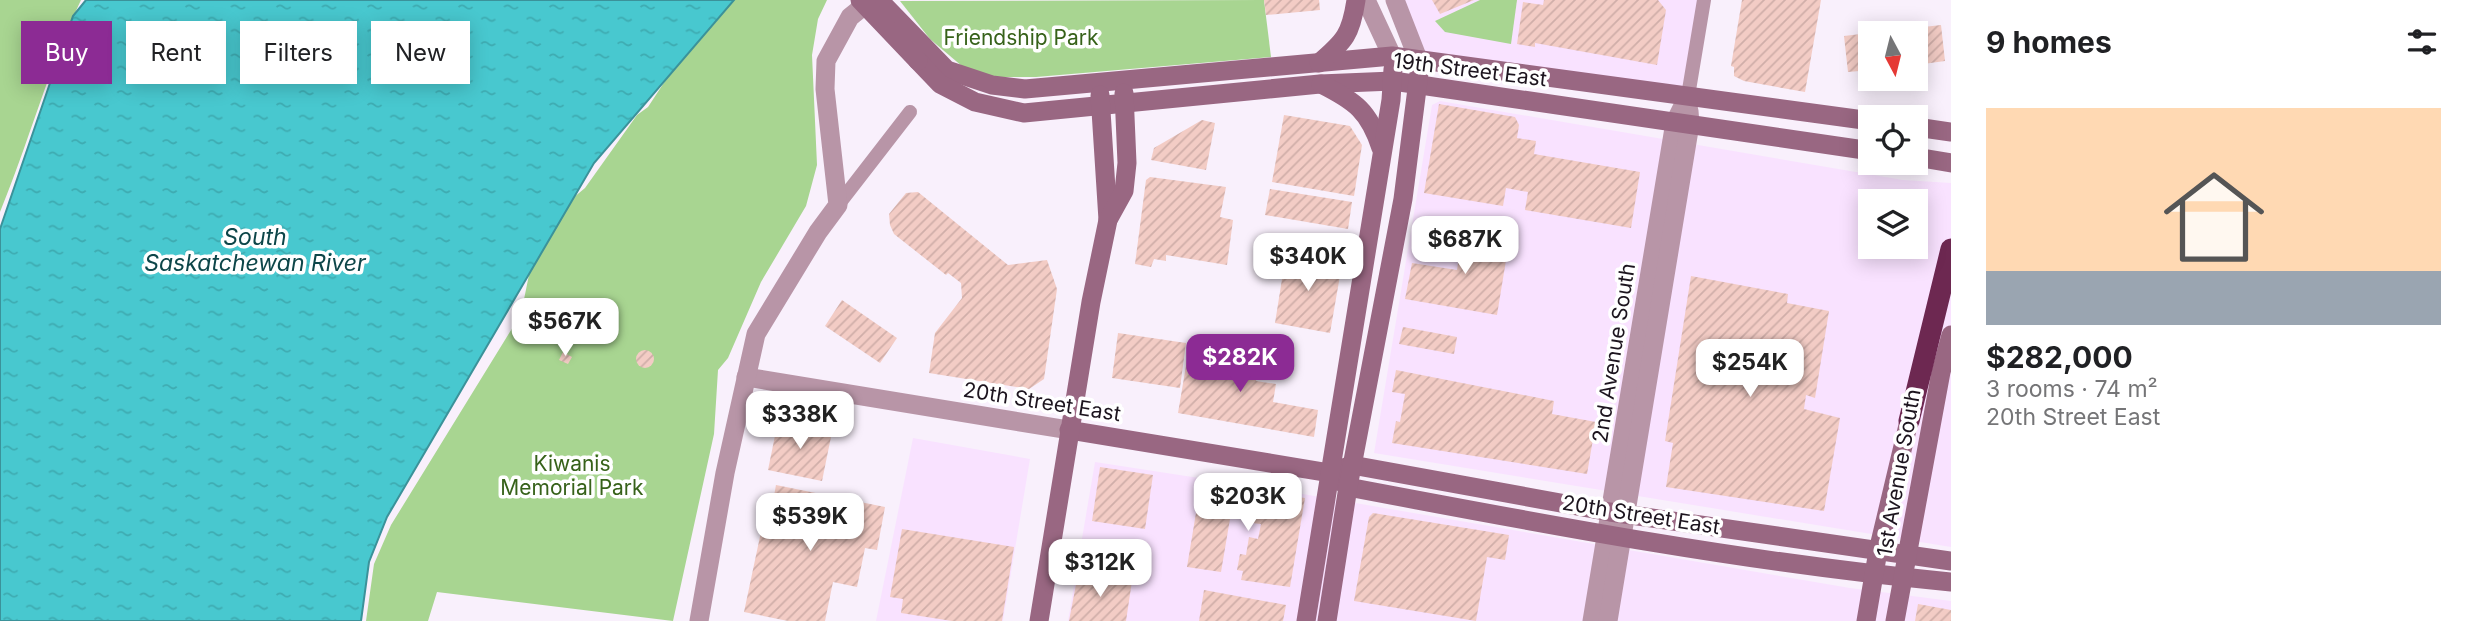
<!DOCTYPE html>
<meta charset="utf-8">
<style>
:root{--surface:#fff;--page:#f2f2f2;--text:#202124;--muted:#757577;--line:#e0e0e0;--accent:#8c2b94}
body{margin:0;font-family:Inter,sans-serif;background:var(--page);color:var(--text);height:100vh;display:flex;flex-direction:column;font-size:26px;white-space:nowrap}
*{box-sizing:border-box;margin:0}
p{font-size:23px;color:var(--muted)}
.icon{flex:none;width:38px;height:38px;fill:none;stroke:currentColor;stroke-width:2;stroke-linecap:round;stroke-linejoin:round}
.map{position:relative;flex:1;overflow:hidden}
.details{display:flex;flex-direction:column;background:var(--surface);width:525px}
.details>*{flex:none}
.hud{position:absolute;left:21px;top:21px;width:665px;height:63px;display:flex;gap:14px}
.needle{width:46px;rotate:173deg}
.controls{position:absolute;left:1858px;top:21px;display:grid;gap:14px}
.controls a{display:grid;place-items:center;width:70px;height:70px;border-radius:0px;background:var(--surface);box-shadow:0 4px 18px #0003;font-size:35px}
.price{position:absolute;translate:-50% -60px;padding:0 16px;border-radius:14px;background:#fff;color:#222;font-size:23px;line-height:46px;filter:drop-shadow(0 2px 4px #0008)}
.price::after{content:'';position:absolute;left:50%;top:42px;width:21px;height:16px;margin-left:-10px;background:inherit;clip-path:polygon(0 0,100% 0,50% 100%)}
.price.selected{background:var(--accent);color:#fff}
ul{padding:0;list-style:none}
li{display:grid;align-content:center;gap:14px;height:371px;padding:0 35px}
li+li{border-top:2px solid var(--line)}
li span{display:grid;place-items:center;height:217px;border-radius:0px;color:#555}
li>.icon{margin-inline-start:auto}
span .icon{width:126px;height:126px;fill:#fffc;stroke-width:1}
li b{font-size:30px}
h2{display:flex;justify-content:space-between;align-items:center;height:84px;padding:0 35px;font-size:30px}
.tag{padding:0 24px;border-radius:0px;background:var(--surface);box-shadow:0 4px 18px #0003;font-size:24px;line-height:63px}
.tag.selected{background:var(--accent);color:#fff}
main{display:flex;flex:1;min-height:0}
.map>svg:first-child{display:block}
.built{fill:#f9e2ff;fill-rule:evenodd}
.park{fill:#a8d591}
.water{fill:url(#water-ripples);stroke:#3b929a;stroke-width:2}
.building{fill:url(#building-hatch)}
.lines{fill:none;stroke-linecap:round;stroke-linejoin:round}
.minor{stroke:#b895a7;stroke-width:14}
.tertiary{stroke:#b895a7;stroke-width:19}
.secondary{stroke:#996782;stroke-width:19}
.motorway{stroke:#6d2851;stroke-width:21}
.secondary-bridge{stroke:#996782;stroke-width:19}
.labels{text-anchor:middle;stroke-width:7;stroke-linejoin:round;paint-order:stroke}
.park-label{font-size:21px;fill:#37621a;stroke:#fff}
.street-label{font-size:21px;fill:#1c141e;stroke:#fff}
.water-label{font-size:23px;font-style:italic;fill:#0d4649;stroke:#fff}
</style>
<main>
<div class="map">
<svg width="1951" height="621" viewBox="0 0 1951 621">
<defs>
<pattern id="water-ripples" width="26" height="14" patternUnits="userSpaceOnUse" patternTransform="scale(1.75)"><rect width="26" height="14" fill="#48c8cf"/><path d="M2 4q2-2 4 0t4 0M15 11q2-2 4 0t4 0" fill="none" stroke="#3eabb1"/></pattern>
<pattern id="building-hatch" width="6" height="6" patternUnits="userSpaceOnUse" patternTransform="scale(1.75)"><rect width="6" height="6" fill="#f3ccc5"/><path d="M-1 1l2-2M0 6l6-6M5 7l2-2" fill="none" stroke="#d0aea9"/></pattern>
</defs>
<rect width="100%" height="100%" fill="#f9f0fc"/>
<!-- built -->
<g class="built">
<path d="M1395,0H1705L1688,96L1418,59Z"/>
<path d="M1440,101L1903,180L1951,183V547L1374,453L1432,105ZM1871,201H1916V247H1871Z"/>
<path d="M913,438L1030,459L1003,621H876Z"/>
<path d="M1095,462L1297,493L1850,588L1951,601V621H1068Z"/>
</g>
<!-- park -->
<g class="park">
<path d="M0,0H81C48,69 29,142 0,212Z"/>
<path d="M729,0H827L818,19L812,55L817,165L806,206L761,282L728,358L718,370L714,434L673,621L437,592L428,621H366L374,564L391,525L521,314L531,265L573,198L585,188L637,115L648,107L692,40Z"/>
<path d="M1264,0L1271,57L1036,77H993L963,67L930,39L900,1Z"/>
<path d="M1480,0H1517L1511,44L1445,32L1435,21Z"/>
</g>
<!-- water -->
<path class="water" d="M86,0H734L594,163L387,517L369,562L361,621H0V229L73,16Z"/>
<!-- building -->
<g class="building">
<path d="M1264,0H1319L1320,10L1266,15Z"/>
<path d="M1432,0H1474L1440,14Z"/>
<path d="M1544,0H1658L1666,10L1657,65L1535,43V47L1517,44L1523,2L1543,5Z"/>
<path d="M1742,0H1821L1805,92L1744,81L1734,76V67L1731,66Z"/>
<path d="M1888,25L1889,31L1941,25L1945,61L1916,65V33H1871V70L1848,72L1844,36L1869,33L1868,28Z"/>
<path d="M1439,104L1515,117L1519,125L1517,138L1536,141L1534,154L1640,172L1631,228L1525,210L1528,192L1506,188L1503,206L1424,193Z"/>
<path d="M1284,115L1350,126L1362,145L1354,196L1272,182Z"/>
<path d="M1202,120L1215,123L1206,170L1151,160L1154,148Z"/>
<path d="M1150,177L1226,187L1220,217L1233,220L1227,265L1166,255V261L1154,259L1151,267L1135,264L1146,180Z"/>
<path d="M1270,189L1352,202L1348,229L1265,215Z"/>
<path d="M918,192L1008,265L1047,260L1057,289L1044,379L1029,389L929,373L935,333L962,298L961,283L948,273L946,275L894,234L890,225L889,214L906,193Z"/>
<path d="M1464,228L1510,236L1497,315L1405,299L1412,263L1457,270Z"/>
<path d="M1286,254L1342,264L1330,333L1275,323Z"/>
<path d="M1691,276L1788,294L1787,303L1829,311L1815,398L1806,395L1804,409L1840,418L1824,511L1666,487L1673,443L1665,441Z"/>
<path d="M842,300L897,338L880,363L825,326Z"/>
<path d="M1403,327L1457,337L1454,354L1399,344Z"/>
<path d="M1118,333L1186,343L1180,388L1112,378Z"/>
<path d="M1228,342L1262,348L1256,381L1276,384L1273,402L1318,410L1314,437L1178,413L1188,354L1206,357L1204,365L1224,369Z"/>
<circle cx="645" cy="359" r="9"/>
<path d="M563,352L572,357L568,364L559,360Z"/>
<path d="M1396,370L1554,401L1552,414L1596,422L1587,474L1392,443L1396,421L1400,422L1405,394L1392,392Z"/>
<path d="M778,421L832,432L822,481L768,470Z"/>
<path d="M1100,467L1153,475L1145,529L1092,521Z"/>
<path d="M1201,483L1305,498L1290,587L1241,580L1243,571L1237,570L1240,554L1246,555L1249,537L1258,539L1261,524L1252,523L1253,518L1231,513L1221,572L1187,567Z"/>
<path d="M776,485L885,507L877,550L865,548L857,587L833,582L825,621H788L744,612L762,527L768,528Z"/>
<path d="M1373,513L1509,535L1505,560L1487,557L1476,621L1354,601L1369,517Z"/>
<path d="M902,529L1014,547L1002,621H952L901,613L903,599L890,597Z"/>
<path d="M1078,574L1132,581L1126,621H1069Z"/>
<path d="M1204,590L1286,605L1283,621H1199Z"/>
<path d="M1918,604L1951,610V621H1915Z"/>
</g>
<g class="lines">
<!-- minor -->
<g class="minor">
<path d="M1688,96L1704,0"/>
<path d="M838,205L910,112"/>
</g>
<!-- tertiary -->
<g class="tertiary">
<path d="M1366,0L1392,56"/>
<path d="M1395,0L1418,59"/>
<path d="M746,377L1069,430"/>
<path d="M699,621L725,473L756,334L818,232L838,205L825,89L826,61L850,17L871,0"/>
<path d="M1592,621L1675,122L1688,96"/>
<path d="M1608,621L1690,124L1689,111"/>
</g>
<!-- secondary -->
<g class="secondary">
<path d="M879,0L947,70L992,85L1025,89L1392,56L1871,121"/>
<path d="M918,61L940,84L975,102L1024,113L1320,84L1393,81L1871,151"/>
<path d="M1319,63C1345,41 1351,34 1356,0"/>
<path d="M1321,84C1355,101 1369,111 1381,148"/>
<path d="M1100,95L1108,220"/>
<path d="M1916,127L1951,132"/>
<path d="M1916,157L1951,163"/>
<path d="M1069,430L1330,473L1348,487C1548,525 1749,563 1951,582"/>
<path d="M1330,473L1352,465L1610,512L1951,561"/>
<path d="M1039,621L1091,302L1108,220L1124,191L1127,163L1124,93"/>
<path d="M1306,621L1391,100L1393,69"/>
<path d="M1327,621L1348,487L1403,199L1419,73"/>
<path d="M1866,621L1878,551L1909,421"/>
<path d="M1895,621L1941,372L1951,335"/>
</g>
<!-- motorway -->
<path class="motorway" d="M1909,421L1951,249"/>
<!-- secondary-bridge -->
<path class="secondary-bridge" d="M860,0L918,61"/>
</g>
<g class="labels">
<!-- park labels -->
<g class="park-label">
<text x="1021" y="45">Friendship Park</text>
<text x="572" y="471">Kiwanis<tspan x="572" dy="24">Memorial Park</tspan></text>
</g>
<!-- street labels -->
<g class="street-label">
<text transform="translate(1470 70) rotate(7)" y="7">19th Street East</text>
<text transform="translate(1614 353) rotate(-81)" y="7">2nd Avenue South</text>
<text transform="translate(1042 402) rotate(9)" y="7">20th Street East</text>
<text transform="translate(1899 473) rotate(-80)" y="7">1st Avenue South</text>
<text transform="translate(1641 515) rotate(9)" y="7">20th Street East</text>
</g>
<!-- water labels -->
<g class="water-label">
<text x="255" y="245">South<tspan x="255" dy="26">Saskatchewan River</tspan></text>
</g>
</g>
</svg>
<div class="controls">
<a><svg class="needle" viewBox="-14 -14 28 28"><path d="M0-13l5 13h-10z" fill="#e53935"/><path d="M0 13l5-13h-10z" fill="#757577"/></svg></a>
<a><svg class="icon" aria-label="locate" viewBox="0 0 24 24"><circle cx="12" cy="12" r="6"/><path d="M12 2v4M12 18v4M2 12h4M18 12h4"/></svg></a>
<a><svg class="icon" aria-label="layers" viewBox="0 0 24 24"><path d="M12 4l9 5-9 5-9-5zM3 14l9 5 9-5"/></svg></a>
</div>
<b class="price" style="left:1465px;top:276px">$687K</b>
<b class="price" style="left:1308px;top:293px">$340K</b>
<b class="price" style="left:565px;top:358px">$567K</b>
<b class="price selected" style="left:1240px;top:394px">$282K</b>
<b class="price" style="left:1750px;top:399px">$254K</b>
<b class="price" style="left:800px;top:451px">$338K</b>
<b class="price" style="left:1248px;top:533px">$203K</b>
<b class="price" style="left:810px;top:553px">$539K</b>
<b class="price" style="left:1100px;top:599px">$312K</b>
<div class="hud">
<a class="tag selected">Buy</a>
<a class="tag">Rent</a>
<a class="tag">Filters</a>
<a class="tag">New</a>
</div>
</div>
<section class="details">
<h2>9 homes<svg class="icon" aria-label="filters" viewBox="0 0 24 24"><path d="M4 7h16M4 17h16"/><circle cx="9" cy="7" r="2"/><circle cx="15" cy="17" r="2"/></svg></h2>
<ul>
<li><span style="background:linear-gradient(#ffd9b3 75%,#9aa5b1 0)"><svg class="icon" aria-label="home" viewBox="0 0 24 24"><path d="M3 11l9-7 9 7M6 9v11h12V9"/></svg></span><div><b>$282,000</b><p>3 rooms · 74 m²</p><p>20th Street East</p></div></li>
</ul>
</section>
</main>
